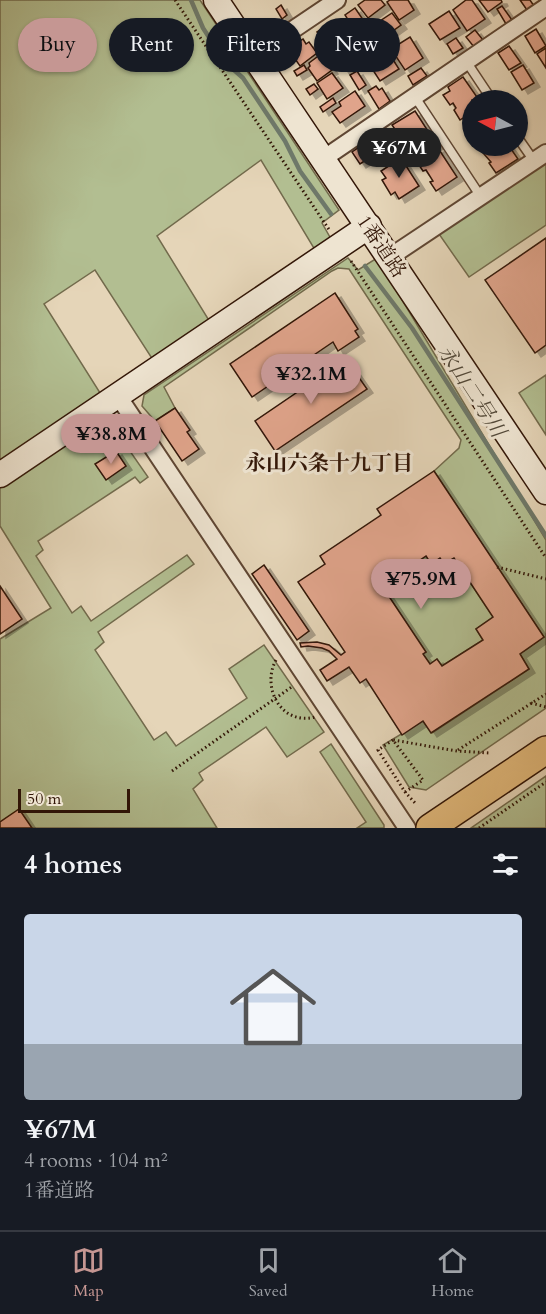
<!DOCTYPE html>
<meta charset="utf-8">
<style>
:root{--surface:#171b24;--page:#20242c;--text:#f1f3f6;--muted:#9ea1a6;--line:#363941;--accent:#c59692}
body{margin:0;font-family:Cardo,"Noto Serif JP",serif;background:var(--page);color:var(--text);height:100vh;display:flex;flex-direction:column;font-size:22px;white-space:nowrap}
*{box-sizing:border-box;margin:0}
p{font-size:20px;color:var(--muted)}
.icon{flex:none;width:33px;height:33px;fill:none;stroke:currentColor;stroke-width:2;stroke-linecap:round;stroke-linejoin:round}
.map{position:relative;height:828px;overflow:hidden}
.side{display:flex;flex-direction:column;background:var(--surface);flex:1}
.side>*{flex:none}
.banner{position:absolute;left:18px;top:18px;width:510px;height:54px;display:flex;gap:12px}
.needle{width:39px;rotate:277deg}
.fabs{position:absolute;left:462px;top:90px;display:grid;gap:12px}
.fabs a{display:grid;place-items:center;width:66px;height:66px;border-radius:50%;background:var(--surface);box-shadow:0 2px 4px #0004;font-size:30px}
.scale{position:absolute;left:18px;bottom:15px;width:112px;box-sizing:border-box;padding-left:6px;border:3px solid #321607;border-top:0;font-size:16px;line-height:21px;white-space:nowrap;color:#321607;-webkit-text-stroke:4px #eee4d1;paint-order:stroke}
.price{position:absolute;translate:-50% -51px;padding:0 14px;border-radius:21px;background:var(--accent);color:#111;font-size:20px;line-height:39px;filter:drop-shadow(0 2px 3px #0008)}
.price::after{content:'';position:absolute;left:50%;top:36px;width:18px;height:14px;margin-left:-9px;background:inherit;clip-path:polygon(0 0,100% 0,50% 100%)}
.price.current{background:#222;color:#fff}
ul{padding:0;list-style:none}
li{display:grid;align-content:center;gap:12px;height:318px;padding:0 24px}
li span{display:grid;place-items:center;height:186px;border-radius:6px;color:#555}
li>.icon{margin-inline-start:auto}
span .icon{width:108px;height:108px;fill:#fffc;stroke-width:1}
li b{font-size:26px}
h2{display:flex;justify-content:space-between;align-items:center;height:72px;padding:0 24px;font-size:26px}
.tag{padding:0 21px;border-radius:27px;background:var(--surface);box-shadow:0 2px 4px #0004;font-size:21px;line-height:54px}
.tag.current{background:var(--accent);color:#111}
.menu{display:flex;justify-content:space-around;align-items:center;height:84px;border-top:2px solid var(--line);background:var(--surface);font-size:16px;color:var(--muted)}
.menu a{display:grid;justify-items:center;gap:3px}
.menu .current{color:var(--accent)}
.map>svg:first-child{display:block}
.green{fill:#b2be91;stroke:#726a4c;stroke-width:1.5}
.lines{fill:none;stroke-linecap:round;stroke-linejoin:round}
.stream{stroke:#6e7869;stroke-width:4.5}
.building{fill:#e0a48b;stroke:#321607;stroke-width:1.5;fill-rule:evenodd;filter:url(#shadow)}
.lane-casing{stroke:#5f4633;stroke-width:11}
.street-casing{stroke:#5f4633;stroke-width:20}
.secondary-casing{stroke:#321607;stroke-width:27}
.primary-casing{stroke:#321607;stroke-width:30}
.path{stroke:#321607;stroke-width:3;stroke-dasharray:1.5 3;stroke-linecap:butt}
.lane{stroke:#eee4d1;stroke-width:8}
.street{stroke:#eee4d1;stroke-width:16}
.secondary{stroke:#eee4d1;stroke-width:24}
.primary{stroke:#e2ba7c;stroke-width:27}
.labels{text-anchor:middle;stroke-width:6;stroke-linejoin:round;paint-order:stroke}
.street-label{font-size:20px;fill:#321607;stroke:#eee4d1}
.water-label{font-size:21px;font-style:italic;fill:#504738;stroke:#eee4d1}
.neighbourhood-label{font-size:21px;font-weight:bold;fill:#321607;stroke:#eee4d1}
</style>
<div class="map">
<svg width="546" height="828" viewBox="0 0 546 828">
<defs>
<filter id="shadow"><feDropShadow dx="6" dy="4" stdDeviation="0" flood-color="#0004"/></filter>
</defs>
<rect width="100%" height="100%" fill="#e5d5b8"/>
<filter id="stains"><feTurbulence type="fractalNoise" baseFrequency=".00333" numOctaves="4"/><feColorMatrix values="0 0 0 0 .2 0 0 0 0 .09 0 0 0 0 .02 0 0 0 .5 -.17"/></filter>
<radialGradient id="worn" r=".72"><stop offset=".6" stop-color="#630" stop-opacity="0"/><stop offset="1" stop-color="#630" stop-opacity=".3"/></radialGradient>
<!-- green -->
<g class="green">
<path d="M0,0H200L339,210L322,223L331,239L315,250L261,160L157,236L210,322L153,360L95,270L44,304L102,396L0,462Z"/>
<path d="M546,163V225L469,277L439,234Z"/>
<path d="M348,258L358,270L377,258L546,540V708L426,790L409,787L383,745L423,721L432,733L529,669L520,654L544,637L434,471L459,448L461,440L349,269L338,268L332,271L164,387L175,408L155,421L142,406L144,395Z"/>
<path d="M546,375V435L519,393Z"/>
<path d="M99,419L109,421L148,477L140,483L135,477L38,541L43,550L36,556L72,613L81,606L91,621L187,555L194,564L98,632L104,642L95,650L154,740L166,732L176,746L247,698L229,669L264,645L324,732L287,757L266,727L199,773L203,780L193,789L217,828H0V639L51,608L0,526V484Z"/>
<path d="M426,556L440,558L445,564L454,558L493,617L476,629L483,640L442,666L437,659L430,664L423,654L426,652L386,592L388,582Z"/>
<path d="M331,744L384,825V828H357L366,822L320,752Z"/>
<path d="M546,776V828H471Z"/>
</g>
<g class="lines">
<!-- stream -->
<g class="stream">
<path d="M191,0L203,28L225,62L243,78L285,141L300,171L331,214"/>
<path d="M365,266L412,328L546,536"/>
</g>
</g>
<!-- building -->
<g class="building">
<path d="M365,0H381L385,5L368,18L358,5Z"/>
<path d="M390,0H408L414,10L399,20L387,2Z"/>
<path d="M466,0H472L485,19L467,31L453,10Z"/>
<path d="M479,0H501L502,2L488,12Z"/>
<path d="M520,0H530L534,6L527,10Z"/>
<path d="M281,5L287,15L282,19L276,9Z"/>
<path d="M502,6L512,20L506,24L497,9Z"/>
<path d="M355,8L366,24L355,31L345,15Z"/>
<path d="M449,11L460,28L440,40L429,24Z"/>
<path d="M392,13L401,25L383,38L374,25Z"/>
<path d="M330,23L344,41L330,51L317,32Z"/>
<path d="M536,29L546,46L535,53L525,36Z"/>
<path d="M475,30L483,40L474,47L466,37Z"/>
<path d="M372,37L378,46L373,50L366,41Z"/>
<path d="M410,37L423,58L405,70L391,49Z"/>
<path d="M456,38L463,48L453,54L447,44Z"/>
<path d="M303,39L306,44L309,42L317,53L300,66L288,49Z"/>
<path d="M365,42L370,52L365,55L359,46Z"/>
<path d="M347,44L358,61L344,71L333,54Z"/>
<path d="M509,46L521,63L509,70L498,53Z"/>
<path d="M546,48V68L537,54Z"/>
<path d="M388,52L399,69L380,81L369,64Z"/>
<path d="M321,54L332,70L317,81L308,68L310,66L309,63Z"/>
<path d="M304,65L307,70L297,76L294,71Z"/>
<path d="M523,65L534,83L522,90L511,72Z"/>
<path d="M421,68L427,76L413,85L408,76Z"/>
<path d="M357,71L366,85L359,90L350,75Z"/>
<path d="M332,73L343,88L327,99L317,83Z"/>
<path d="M463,77L479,100H472V137L463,118L460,120L454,110L456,108L453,103L450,105L443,95L450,91L448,87Z"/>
<path d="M314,84L318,89L310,95L306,89Z"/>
<path d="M376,86L379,90L382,88L390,101L379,109L368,91Z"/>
<path d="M355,91L365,106L340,123L332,112L341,106L339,102Z"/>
<path d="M333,98L336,103L323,112L320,107Z"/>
<path d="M415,111L437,145L416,159L410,151L413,149L407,139L403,141L392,125Z"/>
<path d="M386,129L395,141L360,164L352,152Z"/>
<path d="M477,146H509L518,159L496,173L489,163L491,162Z"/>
<path d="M438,148L457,177L436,191L430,182L433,181L426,170L423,171L417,162Z"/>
<path d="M401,158L419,186L399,199L395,192L391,195L382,180L386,178L381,171Z"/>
<path d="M546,238V345L535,353L485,280Z"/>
<path d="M335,293L358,329L355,331L359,337L338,351L333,342L252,397L230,364Z"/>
<path d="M346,359L367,389L275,451L255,421Z"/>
<path d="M175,408L190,430L187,432L199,449L182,461L155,421Z"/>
<path d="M116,451L126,466L106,480L95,464Z"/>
<path d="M434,471L544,637L520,654L529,669L431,733L423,721L402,735L366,679L360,683L349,667L327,681L320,670L337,659L329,651L322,648L308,646L301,647L300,643L317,642L329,645L341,655L345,652L298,582L325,564L320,556L381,515L377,509ZM426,556L431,564L440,558L444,564L454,558L493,617L476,629L483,640L442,666L437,659L430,664L423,654L426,652L386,592L389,590L387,587L390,585L388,582Z"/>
<path d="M264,565L309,631L297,640L252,574Z"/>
<path d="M0,586L22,619L0,634Z"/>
<path d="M19,809L32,828H0V822Z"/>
</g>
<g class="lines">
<defs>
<g id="lane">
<path d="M466,61L492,100"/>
<path d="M415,97L481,197"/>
<path d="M518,138L534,161"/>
</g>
<g id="street">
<path d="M254,56L337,0"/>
<path d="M323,159L546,7"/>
<path d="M390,257L546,153"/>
<path d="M118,396L407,828"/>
</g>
<g id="secondary">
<path d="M216,0L546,492"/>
<path d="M0,475L369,226"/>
</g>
<path id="primary" d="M430,828L546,750"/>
</defs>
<!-- lane casing -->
<use href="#lane" class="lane-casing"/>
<!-- street casing -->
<use href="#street" class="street-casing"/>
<!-- secondary casing -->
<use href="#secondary" class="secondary-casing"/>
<!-- primary casing -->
<use href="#primary" class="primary-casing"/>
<!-- path -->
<g class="path">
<path d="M175,0L330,231"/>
<path d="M351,261L546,558"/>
<path d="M497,567L546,579"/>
<path d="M276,660C261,687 281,726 315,717"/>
<path d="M531,703L546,707"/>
<path d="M393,740L378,750L405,792L416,804"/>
<path d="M458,750L546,694"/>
<path d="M172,771L293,686"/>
<path d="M405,792L423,780L393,740L457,751L490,753"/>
<path d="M479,828L546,782"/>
</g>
<!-- lane -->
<use href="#lane" class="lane"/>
<!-- street -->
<use href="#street" class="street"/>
<!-- secondary -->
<use href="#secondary" class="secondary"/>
<!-- primary -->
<use href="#primary" class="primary"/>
</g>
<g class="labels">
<!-- street labels -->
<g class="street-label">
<text transform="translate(382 246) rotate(56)" y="7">1番道路</text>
</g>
<!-- water labels -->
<g class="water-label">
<text transform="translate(472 391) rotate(57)" y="7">永山二号川</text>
</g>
<!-- neighbourhood labels -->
<g class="neighbourhood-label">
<text x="329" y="470">永山六条十九丁目</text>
</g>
</g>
<rect width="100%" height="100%" filter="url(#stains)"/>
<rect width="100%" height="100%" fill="url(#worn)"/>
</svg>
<div class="fabs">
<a><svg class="needle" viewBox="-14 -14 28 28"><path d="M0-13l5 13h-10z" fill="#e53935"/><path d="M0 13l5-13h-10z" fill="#9ea1a6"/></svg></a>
</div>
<div class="scale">50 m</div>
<b class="price current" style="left:399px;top:179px">¥67M</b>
<b class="price" style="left:311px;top:405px">¥32.1M</b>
<b class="price" style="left:111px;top:465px">¥38.8M</b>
<b class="price" style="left:421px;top:610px">¥75.9M</b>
<div class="banner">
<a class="tag current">Buy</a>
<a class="tag">Rent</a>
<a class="tag">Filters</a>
<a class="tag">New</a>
</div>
</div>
<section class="side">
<h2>4 homes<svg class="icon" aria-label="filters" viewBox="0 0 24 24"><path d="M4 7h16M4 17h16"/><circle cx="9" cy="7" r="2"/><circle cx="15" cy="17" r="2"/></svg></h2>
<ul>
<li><span style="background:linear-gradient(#c9d6e8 70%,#9aa5b1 0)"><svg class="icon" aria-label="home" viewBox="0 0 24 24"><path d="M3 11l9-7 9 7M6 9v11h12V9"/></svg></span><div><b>¥67M</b><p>4 rooms · 104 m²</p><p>1番道路</p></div></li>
</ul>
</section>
<nav class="menu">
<a class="current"><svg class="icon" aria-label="map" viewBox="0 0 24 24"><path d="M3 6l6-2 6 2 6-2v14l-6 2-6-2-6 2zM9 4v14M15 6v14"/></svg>Map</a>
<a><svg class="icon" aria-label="saved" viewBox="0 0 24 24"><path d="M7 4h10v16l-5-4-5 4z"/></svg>Saved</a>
<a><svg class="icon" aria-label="home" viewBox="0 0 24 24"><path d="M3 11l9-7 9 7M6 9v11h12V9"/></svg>Home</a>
</nav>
